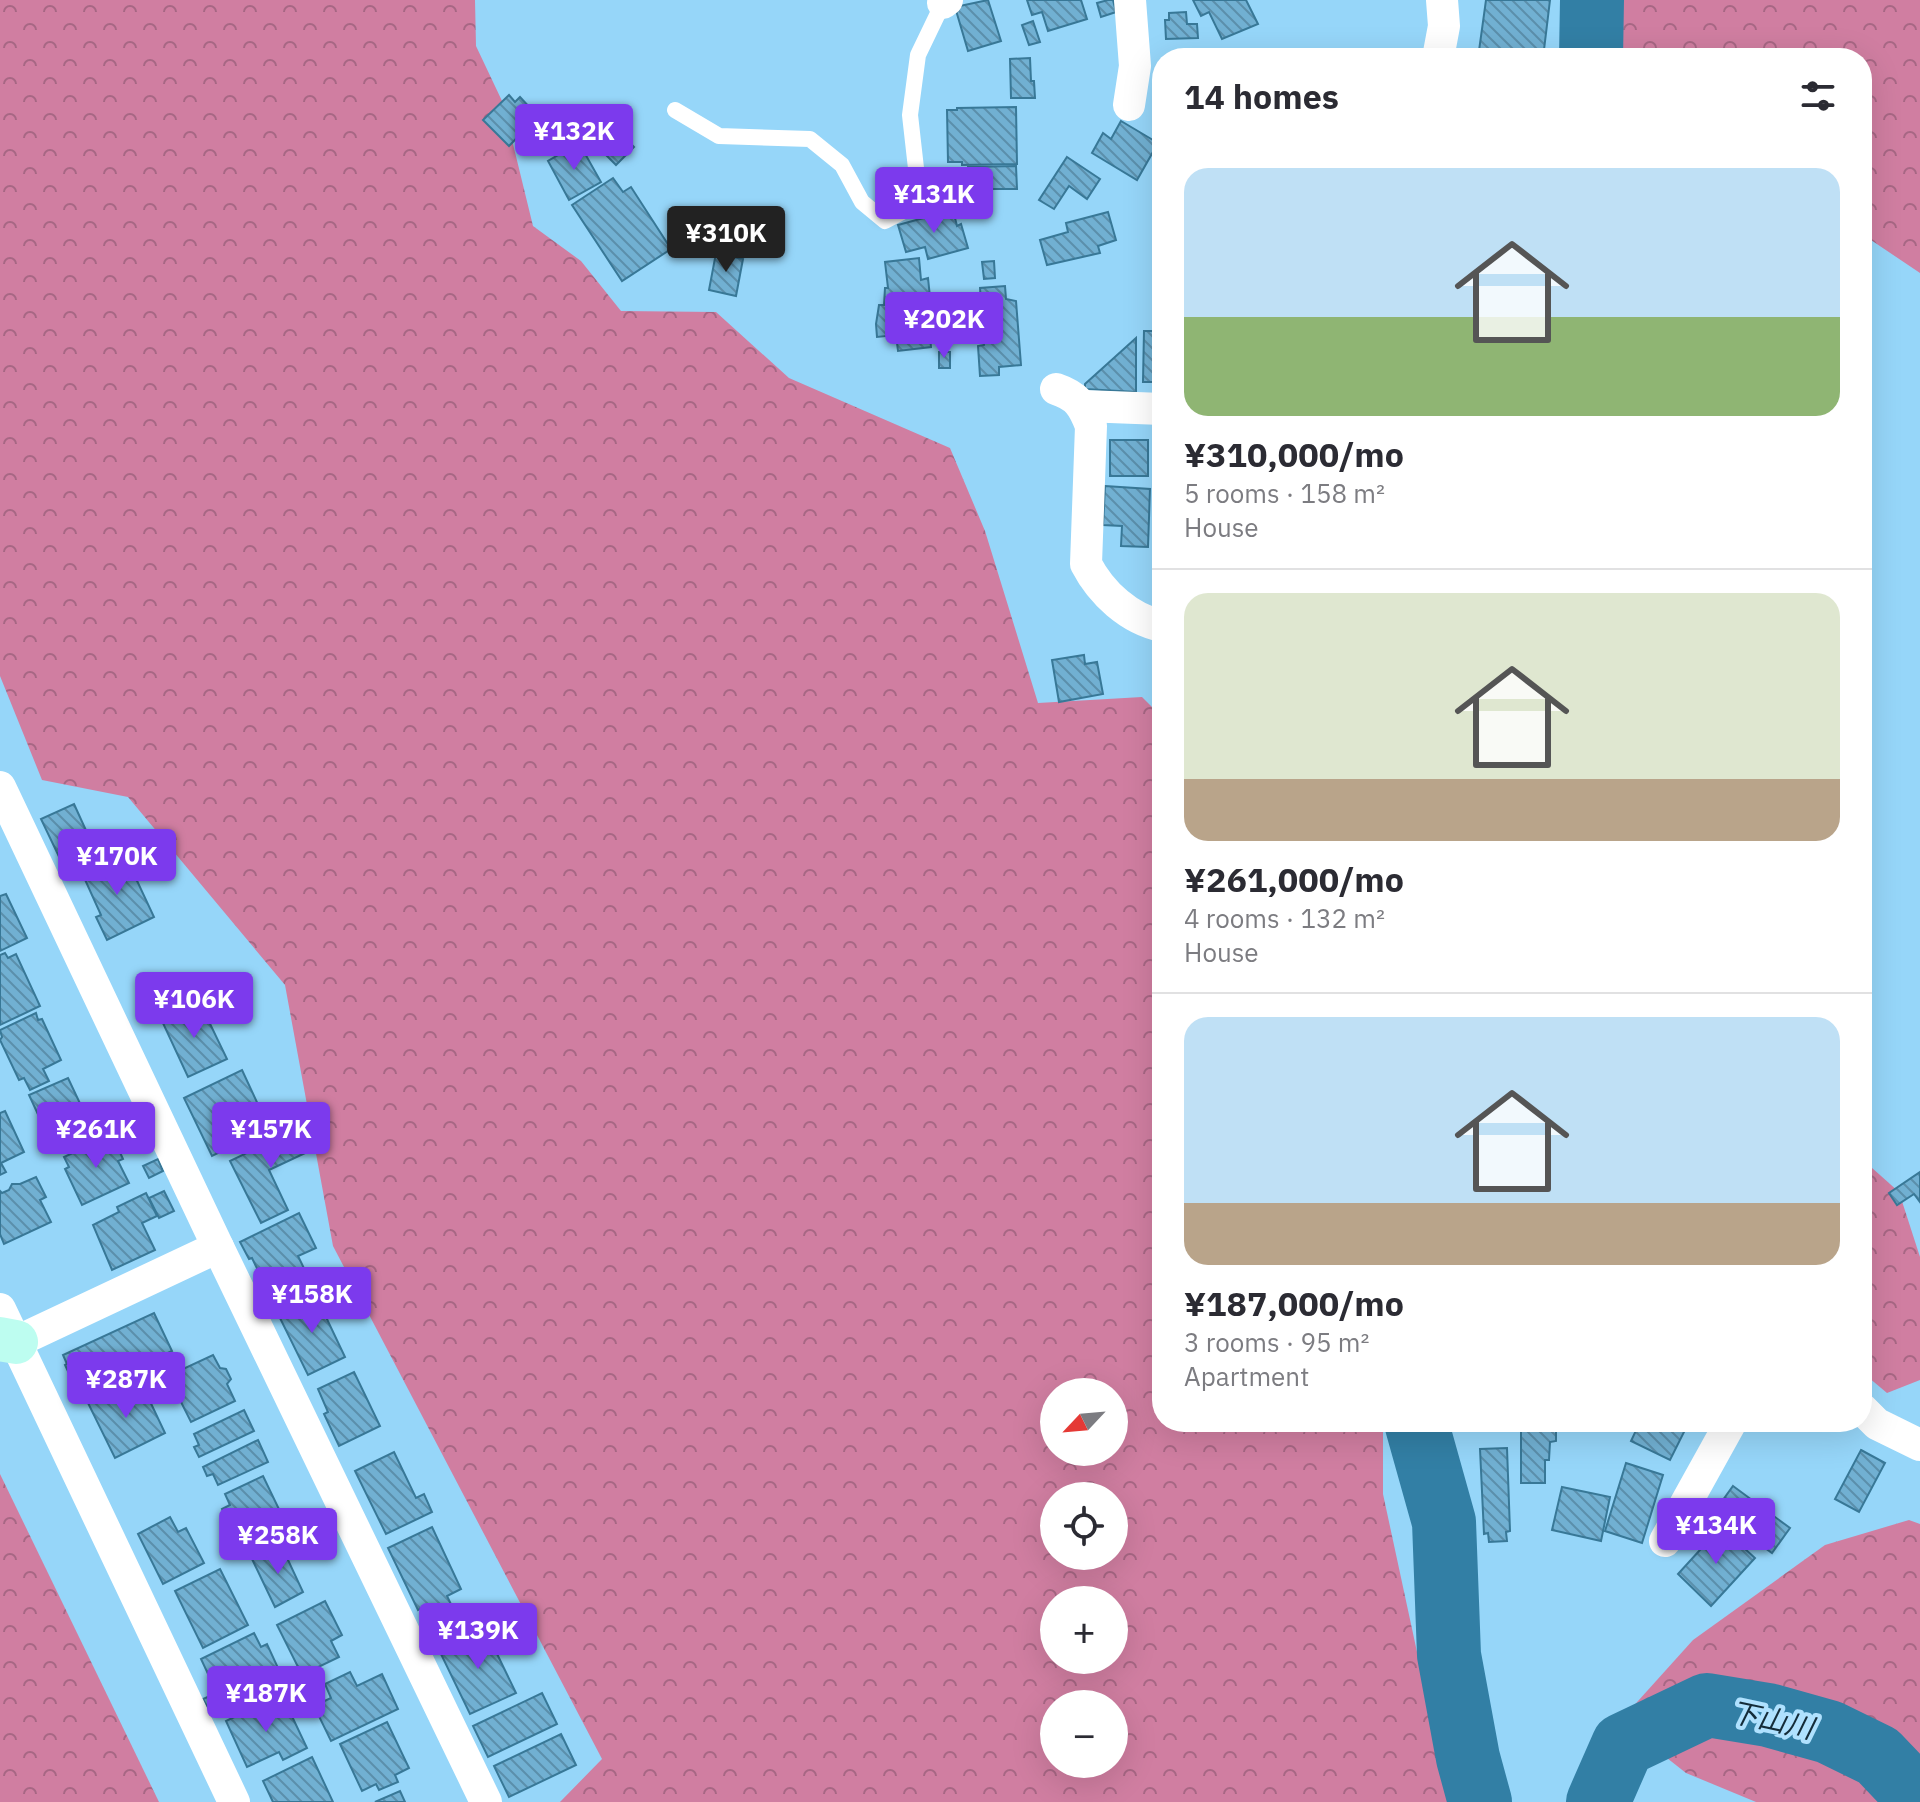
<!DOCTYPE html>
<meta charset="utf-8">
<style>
:root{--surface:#fff;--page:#f7f7f7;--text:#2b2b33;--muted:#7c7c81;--line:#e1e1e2;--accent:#7c3aed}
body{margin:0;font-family:"IBM Plex Sans","Noto Sans JP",sans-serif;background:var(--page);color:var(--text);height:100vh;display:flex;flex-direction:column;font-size:30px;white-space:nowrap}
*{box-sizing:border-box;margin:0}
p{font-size:26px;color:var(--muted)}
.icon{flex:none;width:44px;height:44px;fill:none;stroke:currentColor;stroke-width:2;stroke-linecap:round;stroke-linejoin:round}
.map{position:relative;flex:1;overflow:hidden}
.details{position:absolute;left:1152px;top:48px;width:720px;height:1384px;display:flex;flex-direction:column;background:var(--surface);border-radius:32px;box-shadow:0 8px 32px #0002}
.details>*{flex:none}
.needle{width:52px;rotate:244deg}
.buttons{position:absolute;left:1040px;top:1378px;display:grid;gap:16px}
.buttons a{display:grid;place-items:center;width:88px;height:88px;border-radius:50%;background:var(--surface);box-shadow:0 8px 32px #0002;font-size:40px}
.price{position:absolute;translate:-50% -68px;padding:0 18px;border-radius:8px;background:var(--accent);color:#fff;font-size:26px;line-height:52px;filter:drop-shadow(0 2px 4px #0008)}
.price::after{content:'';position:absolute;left:50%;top:48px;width:24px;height:18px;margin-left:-12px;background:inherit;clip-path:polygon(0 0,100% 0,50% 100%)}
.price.active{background:#222;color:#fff}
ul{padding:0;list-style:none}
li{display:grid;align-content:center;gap:16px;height:424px;padding:0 32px}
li+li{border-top:2px solid var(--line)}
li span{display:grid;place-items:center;height:248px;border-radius:24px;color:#555}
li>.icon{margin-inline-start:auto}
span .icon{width:144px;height:144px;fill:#fffc;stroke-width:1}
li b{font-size:34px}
h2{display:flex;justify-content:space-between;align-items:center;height:96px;padding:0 32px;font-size:34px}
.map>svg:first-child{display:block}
.forest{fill:url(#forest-crowns);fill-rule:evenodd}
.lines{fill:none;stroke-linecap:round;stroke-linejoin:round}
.river{stroke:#327fa5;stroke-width:64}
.building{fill:url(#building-back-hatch);stroke:#387897;stroke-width:2}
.lane{stroke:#fff;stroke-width:16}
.street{stroke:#fff;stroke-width:32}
.secondary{stroke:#bdfdf0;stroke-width:44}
.labels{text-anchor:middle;stroke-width:8;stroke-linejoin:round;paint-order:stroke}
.water-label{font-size:28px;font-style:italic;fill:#142c39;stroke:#afe1fe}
</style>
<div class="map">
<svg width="1920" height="1802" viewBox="0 0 1920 1802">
<defs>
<pattern id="forest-crowns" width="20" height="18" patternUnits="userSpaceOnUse" patternTransform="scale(2)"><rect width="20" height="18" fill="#d07ea1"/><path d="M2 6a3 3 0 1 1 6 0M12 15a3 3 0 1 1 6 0" fill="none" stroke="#a76784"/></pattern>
<pattern id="building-back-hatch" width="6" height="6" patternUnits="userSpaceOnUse" patternTransform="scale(2)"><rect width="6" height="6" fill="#71b0d2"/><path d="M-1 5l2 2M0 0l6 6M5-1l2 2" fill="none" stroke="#5b8fab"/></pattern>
</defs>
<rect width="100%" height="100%" fill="#96d6f9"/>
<!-- forest -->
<g class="forest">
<path d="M0,0H475L476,46L503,103L533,226L581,261L621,311L716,312L789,378L950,448L985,531L1038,703L1142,697L1162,717V1422H1315L1383,1429V1494L1445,1782L1452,1802H560L602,1759L333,1246L285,985L128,797L42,780L0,676ZM1054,1392H1114V1452H1054ZM1054,1496H1114V1556H1054ZM1054,1600H1114V1660H1054ZM1054,1704H1114V1764H1054Z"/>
<path d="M1605,0H1920V273L1862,234V58H1603Z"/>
<path d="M1862,1159L1899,1192L1920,1257V1380L1887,1393L1862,1372Z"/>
<path d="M0,1474L159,1802H0Z"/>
<path d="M1909,1520L1920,1524V1802H1756L1686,1773L1620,1721L1693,1640L1825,1545Z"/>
</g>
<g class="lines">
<!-- river -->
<g class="river">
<path d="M1591,58L1592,0"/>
<path d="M1416,1422L1444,1522L1449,1655L1468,1758L1480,1802"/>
<path d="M1598,1802L1623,1745L1707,1705L1768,1715L1829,1732L1878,1756L1920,1800"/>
</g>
</g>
<!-- building -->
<g class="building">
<path d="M988,0L1001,41L968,51L955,7Z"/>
<path d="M1027,0H1081L1087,19L1048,31L1042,12L1032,15Z"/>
<path d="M1108,0H1113L1116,12L1101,17L1097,3Z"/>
<path d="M1193,0H1246L1258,24L1222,39L1209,12L1201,16Z"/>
<path d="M1486,0H1550L1543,58H1478Z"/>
<path d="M1186,12L1187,24H1197L1198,38L1166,39L1165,20H1169V13Z"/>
<path d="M1033,21L1040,42L1029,45L1022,25Z"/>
<path d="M1030,58L1031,81H1034L1035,98H1011L1010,59Z"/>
<path d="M509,95L515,102L520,97L532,110L528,114L534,120L509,146L483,120Z"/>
<path d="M1016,107L1017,164L962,165V162H948L947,110H957V108Z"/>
<path d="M1121,121L1158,143L1137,180L1092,153L1103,133L1111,139Z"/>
<path d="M615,127L634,147L616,165L597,146Z"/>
<path d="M579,143L601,182L569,200L548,161Z"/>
<path d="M1067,157L1100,179L1087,199L1069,186L1054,209L1039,200Z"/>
<path d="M1016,166L1017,189H980L979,180H968V167Z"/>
<path d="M613,178L623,192L631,187L671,249L622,281L572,205Z"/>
<path d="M953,210L957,226L961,224L968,248L928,259L925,247L906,252L898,225Z"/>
<path d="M1108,212L1116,240L1098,246L1100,253L1047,265L1040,240L1068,232L1066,223Z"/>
<path d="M716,253L743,259L736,296L709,290Z"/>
<path d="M919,258L921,280L928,278L933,326H929L931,347L898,351L896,335L877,337L876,324L879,305H884L885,288H888L885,262Z"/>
<path d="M994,261L995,278L984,279L982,262Z"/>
<path d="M1005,286L1006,299L1016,301L1021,365L999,367V375L980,376L978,346L984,345L980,288Z"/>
<path d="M1144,331H1162V382H1143Z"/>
<path d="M1136,338V392L1085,389V384Z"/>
<rect x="939" y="352" width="11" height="16"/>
<path d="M1158,432H1162V475H1157Z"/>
<rect x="1110" y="440" width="38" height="36"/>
<path d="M1105,486L1150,489L1148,547L1121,546L1122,526L1103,525Z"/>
<path d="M1084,655L1085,664L1097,662L1103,694L1059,702L1052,660Z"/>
<path d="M74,804L99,859L75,870L69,857L61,861L41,819Z"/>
<path d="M124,853L154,917L107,940L96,917L101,915L82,873Z"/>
<path d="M6,894L27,938L0,951V896Z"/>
<path d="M5,953L8,958L16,954L40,1006L0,1025V955Z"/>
<path d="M200,1003L227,1059L188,1077L162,1021Z"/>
<path d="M36,1013L38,1020L42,1019L61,1060L43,1069L49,1081L30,1090L24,1078L19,1080L0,1040L2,1037L0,1030Z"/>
<path d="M242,1070L269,1128L212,1156L184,1098Z"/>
<path d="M68,1078L93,1131L54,1149L29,1095Z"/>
<path d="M5,1111L24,1152L1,1163L6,1172L0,1175V1113Z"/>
<path d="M307,1124L318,1147L269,1170L288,1210L261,1223L230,1161Z"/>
<path d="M112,1135L123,1159L118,1161L129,1183L82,1205L65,1169L69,1167L64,1157Z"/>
<path d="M158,1159L163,1171L149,1178L143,1166Z"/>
<path d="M1920,1172V1202L1914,1194L1897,1205L1889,1193Z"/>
<path d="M36,1177L46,1197L40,1200L51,1222L4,1244L0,1234V1191L2,1193L9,1190L12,1184H20Z"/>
<path d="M164,1191L174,1211L159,1218L149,1198Z"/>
<path d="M146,1193L157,1216L142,1223L155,1250L112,1270L93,1225L119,1212L117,1207Z"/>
<path d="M299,1213L316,1248L298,1256L314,1289L276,1308L252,1258L249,1259L240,1242Z"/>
<path d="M316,1296L345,1357L308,1375L278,1314Z"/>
<path d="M154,1313L172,1351L83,1392L79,1382L74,1384L65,1365L67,1364L63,1355Z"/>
<path d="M213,1355L220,1368L226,1369L231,1379L227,1384L235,1401L191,1422L168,1376Z"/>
<path d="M354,1372L380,1426L339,1446L324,1414L328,1412L318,1389Z"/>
<path d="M129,1383L137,1398L146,1393L165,1433L115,1458L88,1403Z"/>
<path d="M244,1410L254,1431L199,1457L194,1447L199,1445L194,1434Z"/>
<path d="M1521,1422H1556V1441L1550,1442L1549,1460H1545V1483H1521Z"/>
<path d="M1640,1422H1675L1686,1428L1670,1460L1631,1441Z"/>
<path d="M258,1440L268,1462L218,1485L213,1474L207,1476L203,1467Z"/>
<path d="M1507,1448L1510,1531L1506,1532L1507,1541L1489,1542L1488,1533L1484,1534L1480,1449Z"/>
<path d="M1861,1450L1885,1463L1859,1512L1835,1499Z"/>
<path d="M394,1452L416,1498L424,1494L432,1512L386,1534L355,1471Z"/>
<path d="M1626,1463L1663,1475L1642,1543L1605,1531Z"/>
<path d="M263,1476L288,1528L284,1529L286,1534L262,1545L259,1540L240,1549L222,1509L230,1505L225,1494Z"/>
<path d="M1733,1486L1790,1528L1772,1553L1715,1511Z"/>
<path d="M1562,1487L1610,1497L1601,1541L1552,1530Z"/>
<path d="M170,1517L178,1532L186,1528L204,1563L163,1584L138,1534Z"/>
<path d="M432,1527L461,1589L447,1596L459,1621L433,1633L421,1608L418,1610L388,1548Z"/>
<path d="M1721,1527L1755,1558L1711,1606L1678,1574Z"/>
<path d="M281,1545L303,1592L275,1607L252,1559Z"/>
<path d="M220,1569L248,1625L203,1648L175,1591Z"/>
<path d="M325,1601L342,1635L331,1641L339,1657L302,1675L277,1625Z"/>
<path d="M483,1625L516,1693L470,1714L440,1652L464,1641L461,1635Z"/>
<path d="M254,1633L261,1647L267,1644L284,1681L212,1716L203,1699L217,1693L201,1659Z"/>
<path d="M350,1672L357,1686L382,1674L398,1709L331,1741L314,1706L331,1698L325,1684Z"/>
<path d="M542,1693L557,1724L488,1757L473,1726Z"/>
<path d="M272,1699L281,1716L290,1712L307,1748L283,1760L279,1752L247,1767L226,1721Z"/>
<path d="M387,1722L409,1768L395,1775L398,1782L379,1790L376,1784L362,1791L340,1744Z"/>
<path d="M561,1734L576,1765L509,1797L494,1766Z"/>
<path d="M312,1757L333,1802H273L263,1781Z"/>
<path d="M400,1791L405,1802H375Z"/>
</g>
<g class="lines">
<!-- lane -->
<path class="lane" d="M675,110L719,136L810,139L842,165L862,202L885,221L904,211L918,186L910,115L918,55L943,3"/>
<!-- street -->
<g class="street">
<path d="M943,3L947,0"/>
<path d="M1438,58L1444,26L1442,0"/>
<path d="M1129,105L1135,66L1130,0"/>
<path d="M1056,389C1077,396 1083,405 1091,426L1086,564C1101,593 1129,619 1162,626"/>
<path d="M1084,406L1162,409"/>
<path d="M0,787L218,1247L486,1802"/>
<path d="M0,1309L234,1802"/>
<path d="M16,1342L218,1247"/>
<path d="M1862,1409L1877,1424L1920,1445"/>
<path d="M1665,1541L1731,1422"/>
</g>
<!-- secondary -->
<path class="secondary" d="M0,1339L16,1342"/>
</g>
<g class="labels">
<!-- water labels -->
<g class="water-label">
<text transform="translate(1772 1720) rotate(12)" y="10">下山川</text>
</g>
</g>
</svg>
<div class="buttons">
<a><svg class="needle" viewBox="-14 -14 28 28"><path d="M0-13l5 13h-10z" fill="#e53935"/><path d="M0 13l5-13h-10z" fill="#7c7c81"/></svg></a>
<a><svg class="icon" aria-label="locate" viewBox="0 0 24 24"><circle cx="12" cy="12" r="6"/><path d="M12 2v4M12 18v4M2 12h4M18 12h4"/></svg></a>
<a>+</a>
<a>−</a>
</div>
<b class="price" style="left:574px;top:172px">¥132K</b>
<b class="price" style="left:934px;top:235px">¥131K</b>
<b class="price active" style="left:726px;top:274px">¥310K</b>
<b class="price" style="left:944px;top:360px">¥202K</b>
<b class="price" style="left:117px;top:897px">¥170K</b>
<b class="price" style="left:194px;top:1040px">¥106K</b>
<b class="price" style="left:96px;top:1170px">¥261K</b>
<b class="price" style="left:271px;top:1170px">¥157K</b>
<b class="price" style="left:312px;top:1335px">¥158K</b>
<b class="price" style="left:126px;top:1420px">¥287K</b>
<b class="price" style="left:1716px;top:1566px">¥134K</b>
<b class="price" style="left:278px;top:1576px">¥258K</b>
<b class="price" style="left:478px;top:1671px">¥139K</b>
<b class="price" style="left:266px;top:1734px">¥187K</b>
<section class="details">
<h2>14 homes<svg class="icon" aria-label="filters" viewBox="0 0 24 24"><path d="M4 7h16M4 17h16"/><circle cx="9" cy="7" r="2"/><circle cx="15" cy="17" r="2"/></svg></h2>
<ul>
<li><span style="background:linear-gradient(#bfe0f5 60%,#8fb573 0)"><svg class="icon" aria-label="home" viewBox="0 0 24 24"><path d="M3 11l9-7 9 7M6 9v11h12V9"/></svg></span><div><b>¥310,000/mo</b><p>5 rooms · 158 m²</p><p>House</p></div></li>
<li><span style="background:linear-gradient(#dfe7d0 75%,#b9a48a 0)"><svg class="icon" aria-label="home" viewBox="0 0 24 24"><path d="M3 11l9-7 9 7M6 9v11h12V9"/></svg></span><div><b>¥261,000/mo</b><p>4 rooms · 132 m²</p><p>House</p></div></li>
<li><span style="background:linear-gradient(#bfe0f5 75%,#b9a48a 0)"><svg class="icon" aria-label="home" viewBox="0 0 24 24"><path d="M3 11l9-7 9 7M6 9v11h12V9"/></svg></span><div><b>¥187,000/mo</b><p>3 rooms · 95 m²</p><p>Apartment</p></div></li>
</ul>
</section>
</div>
